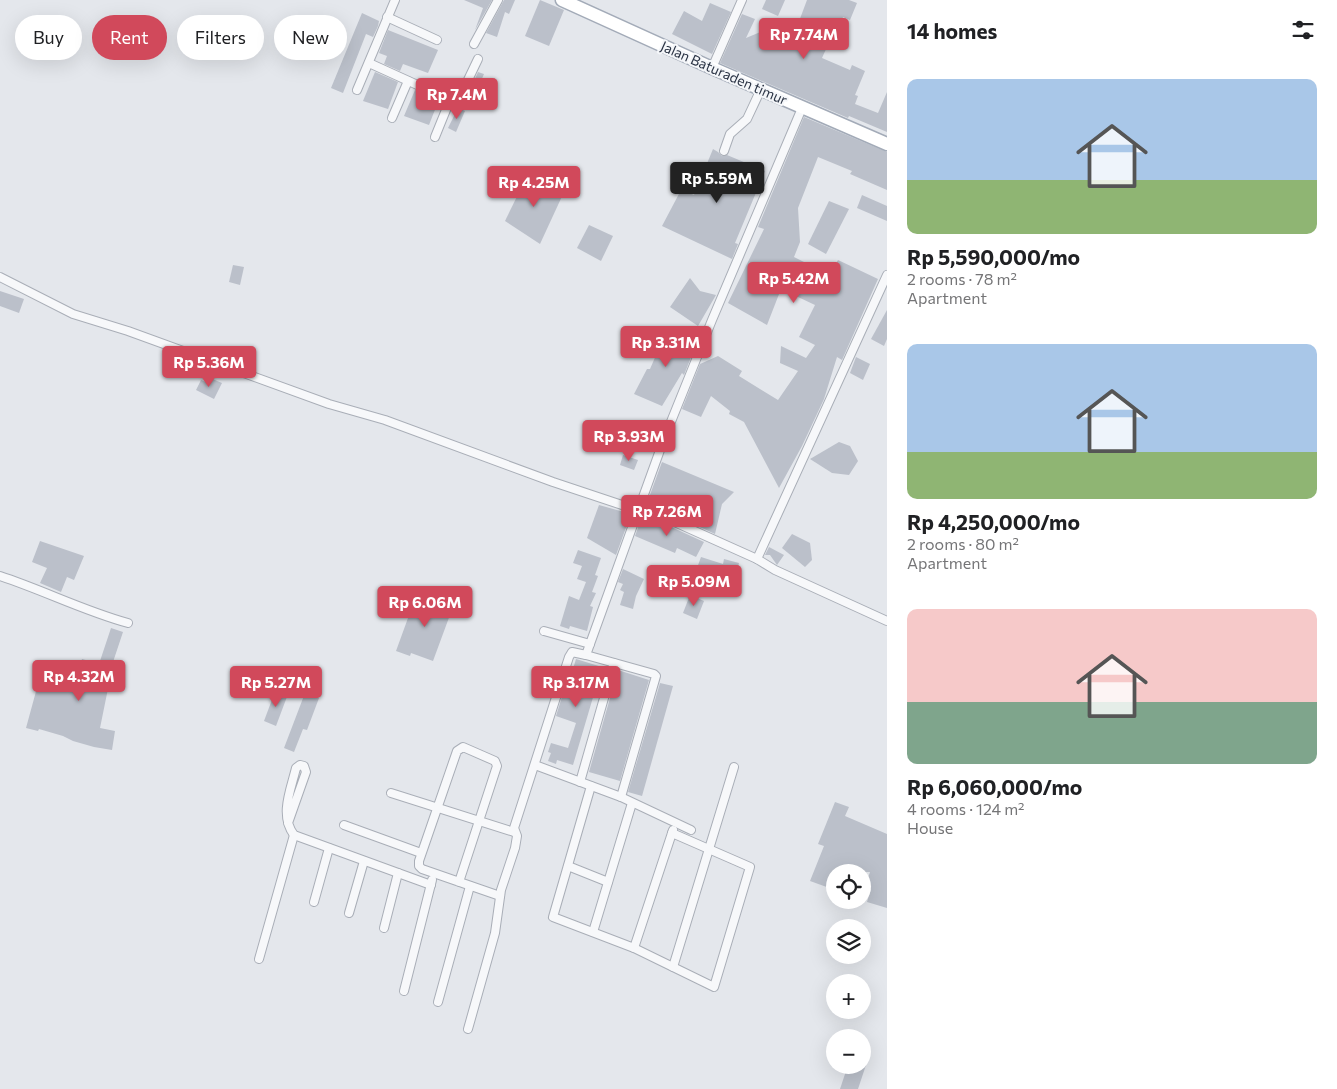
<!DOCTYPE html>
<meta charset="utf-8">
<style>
:root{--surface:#fff;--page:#f6f6f6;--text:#202124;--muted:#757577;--accent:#d1495b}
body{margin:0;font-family:Commissioner,sans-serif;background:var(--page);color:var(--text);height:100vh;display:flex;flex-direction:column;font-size:19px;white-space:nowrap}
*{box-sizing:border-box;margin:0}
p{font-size:16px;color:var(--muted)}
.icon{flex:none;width:28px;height:28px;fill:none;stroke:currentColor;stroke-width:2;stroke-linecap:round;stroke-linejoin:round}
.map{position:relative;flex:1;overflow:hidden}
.side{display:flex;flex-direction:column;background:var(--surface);width:450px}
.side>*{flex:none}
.hud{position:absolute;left:15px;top:15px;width:475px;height:45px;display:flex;gap:10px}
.controls{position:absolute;left:826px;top:864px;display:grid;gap:10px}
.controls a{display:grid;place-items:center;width:45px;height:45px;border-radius:50%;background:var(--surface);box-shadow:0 5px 20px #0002;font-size:25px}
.price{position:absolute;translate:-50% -42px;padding:0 11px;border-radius:5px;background:var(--accent);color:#fff;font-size:16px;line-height:32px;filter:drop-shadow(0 1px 2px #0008)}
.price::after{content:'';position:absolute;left:50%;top:30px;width:15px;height:11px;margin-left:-8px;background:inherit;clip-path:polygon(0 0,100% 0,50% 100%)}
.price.active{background:#222;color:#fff}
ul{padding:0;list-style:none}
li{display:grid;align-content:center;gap:10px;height:265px;padding:0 20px}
li span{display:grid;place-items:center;height:155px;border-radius:10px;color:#555}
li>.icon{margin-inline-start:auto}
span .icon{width:90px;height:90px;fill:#fffc;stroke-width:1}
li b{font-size:21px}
h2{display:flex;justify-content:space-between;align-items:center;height:60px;padding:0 20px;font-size:21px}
.tag{padding:0 18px;border-radius:22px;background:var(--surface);box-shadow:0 5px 20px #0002;font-size:18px;line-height:45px}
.tag.active{background:var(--accent);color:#fff}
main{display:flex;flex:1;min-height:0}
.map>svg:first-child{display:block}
.building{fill:#bbc0ca}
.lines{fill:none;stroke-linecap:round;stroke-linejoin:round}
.minor-casing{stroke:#a9aeb7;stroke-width:10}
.primary-casing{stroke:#a3abb8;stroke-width:15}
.minor{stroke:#f7f8fa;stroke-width:8}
.primary{stroke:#fff;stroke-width:12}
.labels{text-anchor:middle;stroke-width:4;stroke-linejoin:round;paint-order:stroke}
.street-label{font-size:14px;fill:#2b3445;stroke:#f4f6f9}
</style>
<main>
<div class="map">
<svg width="887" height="1089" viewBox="0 0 887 1089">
<rect width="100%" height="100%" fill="#e4e7ec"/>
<!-- building -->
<g class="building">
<path d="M464,0H492L475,30L483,8Z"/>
<path d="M504,0H515L509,14L505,12L497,37L486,33Z"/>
<path d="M540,0L564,10L549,46L525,36Z"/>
<path d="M766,0H785L778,16L762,9Z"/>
<path d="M807,0H849L857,3L850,20L843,17L834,40L831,38L822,58L850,70L852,65L865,71L855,95L858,96L855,104L878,113L887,92V132L849,116L848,118L720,63L742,14L755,19L746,38L789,20L798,24Z"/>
<path d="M710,3L731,12L712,54L672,34L684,11L702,21Z"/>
<path d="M362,13L379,21L378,26L373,37L366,34L343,93L331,88Z"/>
<path d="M388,30L438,50L428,73L403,64L400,71L384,64L387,56L379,53Z"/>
<path d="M375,72L398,82L388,109L363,101Z"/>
<path d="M478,72L484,74L474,97L468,94Z"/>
<path d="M415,90L424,94V96L438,102L429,125L404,116Z"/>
<path d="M458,108L465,111L456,132L448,128Z"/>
<path d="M804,117L887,152V190L850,174L852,171L818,157L798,208L800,242L794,257L830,275L838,260L878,279L842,360L837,357L824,399L802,446L779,488L744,422L729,414L730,411L711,396L701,417L682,409L700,364L718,356L742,371L739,376L778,400L798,371L780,363L781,346L806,358L815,345L799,337L815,305L781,289L767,325L728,303L764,229L758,227Z"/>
<path d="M713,149L718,152L722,156L727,155L765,171L735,243L738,244L732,259L662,226L681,190L694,195Z"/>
<path d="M528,174L564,192L540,244L505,221Z"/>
<path d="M862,195L887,206V221L857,208Z"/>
<path d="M829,201L849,209L826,254L808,244Z"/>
<path d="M589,225L613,236L601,261L577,248Z"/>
<path d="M233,265L244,267L240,285L229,282Z"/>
<path d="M690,278L700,291L716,295L698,326L670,307Z"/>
<path d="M0,291L24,299L19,313L0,306Z"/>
<path d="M887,310V339L884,346L871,339Z"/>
<path d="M667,330L697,342L684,375L682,373L662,406L634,394L647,369H650Z"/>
<path d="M856,357L870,364L863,380L850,373Z"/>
<path d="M210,378L222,383L214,399L196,390L201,380L208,383Z"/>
<path d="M627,421L641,435L655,443L634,442L632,444L624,443L627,436L623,433Z"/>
<path d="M839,442L850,446L858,461L849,475L832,473L810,459Z"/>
<path d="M623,455L638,460L634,470L620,465Z"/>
<path d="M662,462L734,492L722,504L715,534L647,503Z"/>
<path d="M599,505L631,514L616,555L587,538Z"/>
<path d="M643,514L704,542L696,557L677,548L675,553L635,536Z"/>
<path d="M792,534L810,543L812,560L805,567L782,548Z"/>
<path d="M40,541L84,556L74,580L67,577L61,592L40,583L47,568L32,562Z"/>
<path d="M769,547L784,555L777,565L770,555H765Z"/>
<path d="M578,550L601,558L595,575L598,576L592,592L596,593L590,606L593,607L587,631L570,626L569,629L560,626L569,596L579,600L586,582L577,579L582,566L573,563Z"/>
<path d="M701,557L723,564L724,559L739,563L732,588L710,581L707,589L693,579Z"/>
<path d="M623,569L644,579L636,596L633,609L620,605L624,592L620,590L623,584L618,582Z"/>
<path d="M690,595L704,601L697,619L683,613Z"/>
<path d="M416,596L440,605L442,599L454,604L433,661L411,653L410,656L396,651Z"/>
<path d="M111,628L123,632L114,659L100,728L115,731L112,750L94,747L73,741L63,736L39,729L38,731L26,728L38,684L57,689L59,684L73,690L82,659L96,663L97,660L100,661Z"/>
<path d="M576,659L602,667L573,765L557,760L556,764L548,761L551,753L548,752L551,743L568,748L576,723L556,716L570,671L572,672Z"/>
<path d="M618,670L649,680L620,781L589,772Z"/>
<path d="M660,683L673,686L642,796L628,792Z"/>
<path d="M276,689L288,694L276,726L264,721Z"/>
<path d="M305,693L319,698L307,730L303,729L294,752L284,748Z"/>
<path d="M835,802L849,807L845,816L887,834V908L867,902L871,889L865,887L870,872H835V890L810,881L824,846L818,844Z"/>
<path d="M848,1065H866L858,1089H840Z"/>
</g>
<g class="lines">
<defs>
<g id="minor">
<path d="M387,17L437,40"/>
<path d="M474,44L498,0"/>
<path d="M369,63L457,103L478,59"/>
<path d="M712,68L742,0"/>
<path d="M357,90L395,0"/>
<path d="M392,118L408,81"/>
<path d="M435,137L450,100"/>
<path d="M724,151L730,134L747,119L761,89"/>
<path d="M0,277L73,314L128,331L329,404L385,420L553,482L637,510"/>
<path d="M639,506L757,559L775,570L887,621"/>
<path d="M757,559L887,275"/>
<path d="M0,576C43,590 84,611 128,623"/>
<path d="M544,631L590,644"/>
<path d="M535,765L621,797L691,830"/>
<path d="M580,782L614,663"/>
<path d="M591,786L553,917L634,948L714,987L750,867L672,833"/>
<path d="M391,793L514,832"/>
<path d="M621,797L656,676L654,674L586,655L664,439L712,320L802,108"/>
<path d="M288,823L306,772L304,766L300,765L296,768C291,789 279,815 294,835L431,885"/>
<path d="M344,825L421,853"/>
<path d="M568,866L608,882"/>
<path d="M459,882L497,766L495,761L463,747L457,751L419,861V866L422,869L500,896"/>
<path d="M314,902L329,848"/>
<path d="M349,913L364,861"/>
<path d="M384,928L398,873"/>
<path d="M593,932L632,803"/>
<path d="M634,948L673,830"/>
<path d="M259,959L294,835"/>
<path d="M673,967L734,767"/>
<path d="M404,991L432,880"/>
<path d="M438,1002L470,886"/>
<path d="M468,1029L495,933L501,890L515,848L517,836L514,828L569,657L572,652L586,655"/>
</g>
<path id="primary" d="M562,0L712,68L887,144"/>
</defs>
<!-- minor casing -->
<use href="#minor" class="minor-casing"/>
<!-- primary casing -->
<use href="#primary" class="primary-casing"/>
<!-- minor -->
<use href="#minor" class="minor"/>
<!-- primary -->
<use href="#primary" class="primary"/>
</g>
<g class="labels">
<!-- street labels -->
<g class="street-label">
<text transform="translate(724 73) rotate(24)" y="5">Jalan Baturaden timur</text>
</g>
</g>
</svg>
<div class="controls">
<a><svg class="icon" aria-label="locate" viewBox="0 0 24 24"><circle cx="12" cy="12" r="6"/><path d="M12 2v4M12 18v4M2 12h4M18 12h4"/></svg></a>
<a><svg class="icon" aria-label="layers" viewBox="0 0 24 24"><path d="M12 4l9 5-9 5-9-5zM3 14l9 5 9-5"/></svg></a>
<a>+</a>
<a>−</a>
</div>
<b class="price" style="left:804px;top:60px">Rp 7.74M</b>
<b class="price" style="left:457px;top:120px">Rp 7.4M</b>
<b class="price active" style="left:717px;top:204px">Rp 5.59M</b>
<b class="price" style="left:534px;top:208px">Rp 4.25M</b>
<b class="price" style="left:794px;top:304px">Rp 5.42M</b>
<b class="price" style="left:666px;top:368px">Rp 3.31M</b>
<b class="price" style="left:209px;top:388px">Rp 5.36M</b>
<b class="price" style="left:629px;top:462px">Rp 3.93M</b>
<b class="price" style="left:667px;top:537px">Rp 7.26M</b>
<b class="price" style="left:694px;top:607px">Rp 5.09M</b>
<b class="price" style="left:425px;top:628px">Rp 6.06M</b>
<b class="price" style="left:79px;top:702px">Rp 4.32M</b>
<b class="price" style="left:276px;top:708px">Rp 5.27M</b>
<b class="price" style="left:576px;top:708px">Rp 3.17M</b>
<div class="hud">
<a class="tag">Buy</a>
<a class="tag active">Rent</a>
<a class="tag">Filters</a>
<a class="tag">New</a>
</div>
</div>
<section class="side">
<h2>14 homes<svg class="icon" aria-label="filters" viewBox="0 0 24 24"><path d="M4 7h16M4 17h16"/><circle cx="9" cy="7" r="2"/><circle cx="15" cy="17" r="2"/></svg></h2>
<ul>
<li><span style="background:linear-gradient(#a9c7e8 65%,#8fb573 0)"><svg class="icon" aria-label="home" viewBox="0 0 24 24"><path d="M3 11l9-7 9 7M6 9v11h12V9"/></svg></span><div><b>Rp 5,590,000/mo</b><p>2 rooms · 78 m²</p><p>Apartment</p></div></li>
<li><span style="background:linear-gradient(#a9c7e8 70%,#8fb573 0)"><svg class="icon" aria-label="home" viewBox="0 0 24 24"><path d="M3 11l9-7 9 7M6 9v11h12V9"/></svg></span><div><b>Rp 4,250,000/mo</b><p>2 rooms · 80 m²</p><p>Apartment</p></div></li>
<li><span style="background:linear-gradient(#f6c9c9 60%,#7fa58c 0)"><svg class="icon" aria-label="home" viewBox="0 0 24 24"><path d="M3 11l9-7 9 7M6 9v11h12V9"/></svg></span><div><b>Rp 6,060,000/mo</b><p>4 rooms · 124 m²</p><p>House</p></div></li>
</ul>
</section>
</main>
